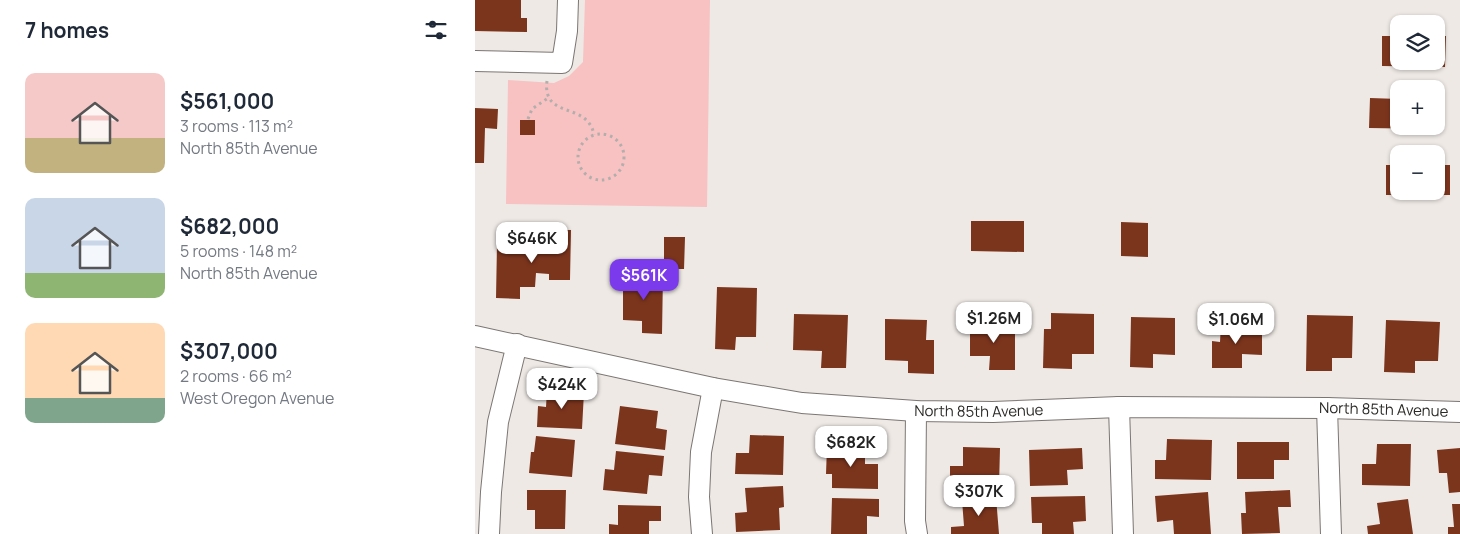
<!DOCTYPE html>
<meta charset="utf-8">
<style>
:root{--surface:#fff;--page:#f6f6f7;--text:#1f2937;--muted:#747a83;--accent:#7c3aed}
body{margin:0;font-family:Manrope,sans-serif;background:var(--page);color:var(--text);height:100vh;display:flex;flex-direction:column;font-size:19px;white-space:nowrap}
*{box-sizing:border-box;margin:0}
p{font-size:16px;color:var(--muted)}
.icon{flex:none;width:28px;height:28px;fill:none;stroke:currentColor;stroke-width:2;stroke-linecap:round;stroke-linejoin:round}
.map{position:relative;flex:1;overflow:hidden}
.details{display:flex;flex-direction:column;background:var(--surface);width:475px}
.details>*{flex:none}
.controls{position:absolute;left:915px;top:15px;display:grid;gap:10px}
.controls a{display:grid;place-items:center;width:55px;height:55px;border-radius:10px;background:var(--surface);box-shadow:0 1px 4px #0004;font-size:25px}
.price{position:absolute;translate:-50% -42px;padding:0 11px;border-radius:10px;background:#fff;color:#222;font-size:16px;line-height:32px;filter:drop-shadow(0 1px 2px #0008)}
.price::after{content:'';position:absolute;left:50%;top:30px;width:15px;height:11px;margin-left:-8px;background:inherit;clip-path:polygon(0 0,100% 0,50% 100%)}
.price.on{background:var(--accent);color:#fff}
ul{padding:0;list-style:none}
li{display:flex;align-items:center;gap:15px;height:125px;padding:0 25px}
li span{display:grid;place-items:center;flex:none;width:140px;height:100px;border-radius:10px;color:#555}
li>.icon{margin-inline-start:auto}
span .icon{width:60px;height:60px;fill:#fffc;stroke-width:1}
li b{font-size:21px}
h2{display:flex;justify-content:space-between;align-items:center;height:60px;padding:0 25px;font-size:21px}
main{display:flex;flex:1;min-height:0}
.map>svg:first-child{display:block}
.green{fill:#f8c1c2}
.building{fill:#7c351d}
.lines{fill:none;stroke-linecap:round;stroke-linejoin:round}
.street-casing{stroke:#7b7673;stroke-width:22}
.path{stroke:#b2aeab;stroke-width:3;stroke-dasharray:2.5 4;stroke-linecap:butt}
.street{stroke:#fff;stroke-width:20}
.labels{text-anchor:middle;stroke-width:5;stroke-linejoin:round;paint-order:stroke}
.street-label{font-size:15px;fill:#2a2927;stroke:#eee9e5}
</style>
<main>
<section class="details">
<h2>7 homes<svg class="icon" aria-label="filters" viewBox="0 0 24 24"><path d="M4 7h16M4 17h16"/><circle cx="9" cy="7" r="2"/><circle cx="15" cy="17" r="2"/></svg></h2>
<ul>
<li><span style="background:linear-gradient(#f6c9c9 65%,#c2b280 0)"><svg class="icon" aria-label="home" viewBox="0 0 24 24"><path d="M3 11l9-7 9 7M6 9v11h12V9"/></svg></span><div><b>$561,000</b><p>3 rooms · 113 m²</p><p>North 85th Avenue</p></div></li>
<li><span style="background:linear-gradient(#c9d6e8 75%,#8fb573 0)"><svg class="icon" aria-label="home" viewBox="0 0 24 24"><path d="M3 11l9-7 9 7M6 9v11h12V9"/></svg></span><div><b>$682,000</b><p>5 rooms · 148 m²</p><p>North 85th Avenue</p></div></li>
<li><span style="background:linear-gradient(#ffd9b3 75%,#7fa58c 0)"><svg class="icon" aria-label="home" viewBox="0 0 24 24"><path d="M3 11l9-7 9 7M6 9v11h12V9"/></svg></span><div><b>$307,000</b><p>2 rooms · 66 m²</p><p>West Oregon Avenue</p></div></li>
</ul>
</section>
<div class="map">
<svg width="985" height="534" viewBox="0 0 985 534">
<rect width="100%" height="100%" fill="#eee9e5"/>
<!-- green -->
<path class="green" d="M110,0H235L232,207L31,204L33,80L79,83L94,76L108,62Z"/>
<!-- building -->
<g class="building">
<path d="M0,0H46V18H52V32L0,31Z"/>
<path d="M907,36H924V61H961V36H971L970,67L907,66Z"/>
<path d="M895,98L924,99V126H957V129L894,128Z"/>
<path d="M0,108L23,109L22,129L10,128L9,163H0Z"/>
<rect x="45" y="120" width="15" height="15"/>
<path d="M911,165H924V191H961V165H975V195H911Z"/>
<path d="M496,221H549V252L496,251Z"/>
<path d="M646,222L673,223V257L646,256Z"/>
<path d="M74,230H96L95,280H74V274L61,273L60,287H45V299L21,298L22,244L73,245Z"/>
<path d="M189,237H210L209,269H189Z"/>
<path d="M148,274H188L187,334L167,333V321L148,320Z"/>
<path d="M242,287L282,288L281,337H261L260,350L240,349Z"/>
<path d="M576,313L619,314V354H597V369L568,368L569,329H576Z"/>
<path d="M319,314L373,315L371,368H346L347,351L318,350Z"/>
<path d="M832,315L878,316L877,358H857V371H831Z"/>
<path d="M656,317L700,318V355L678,354V368L655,367Z"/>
<path d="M410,319L452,320L451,340H459V374L433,373V361L410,360Z"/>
<path d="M911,320L965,322L963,361H940V373L909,372Z"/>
<path d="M495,322L540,323V370H514L515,356H495Z"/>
<path d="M746,323L787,324V355L767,354V368H737V341L745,342Z"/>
<path d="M72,390L109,392L107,429L62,427L63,406L71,407Z"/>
<path d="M145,406L183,411L181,428L192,430L190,450L140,444Z"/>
<path d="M275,435L309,436L308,475L260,474L261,453H274Z"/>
<path d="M61,436L100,440L97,477L54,473L56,452H59Z"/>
<path d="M692,439L737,440L736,480L680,479V460H691Z"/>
<path d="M762,442H814V460H799V479H762Z"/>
<path d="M902,444H936L935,486L887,485V464H901Z"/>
<path d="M352,446L390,447V464H403V489L357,488V474H351Z"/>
<path d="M488,447L525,448L524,487L475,486V466H488Z"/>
<path d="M607,448L608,469L592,470L593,485L555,486L554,450Z"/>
<path d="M985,448V492L974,493L972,473H964L962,450Z"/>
<path d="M141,451L189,456L187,476L174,475L172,494L128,490L130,469L139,470Z"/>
<path d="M308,486L309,507L304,508L305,530L261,532L260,513L272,512L270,488Z"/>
<path d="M52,490H91L90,529H60V510H52Z"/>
<path d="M815,490L816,507H803L805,533L767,534L766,513H771L770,492Z"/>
<path d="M733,492L736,534H699L698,520L682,522L680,496Z"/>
<path d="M610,496L611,521L598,522L599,534H567V523H557L556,497Z"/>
<path d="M521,497L524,534H476V527L489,526L487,500Z"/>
<path d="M357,498L404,499V517L392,516V534H356Z"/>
<path d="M933,499L938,534H893L892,526L905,524L902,503Z"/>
<path d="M977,504H985V534H973V527H979Z"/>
<path d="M143,505L186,506V521H174V534H134V524L143,525Z"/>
</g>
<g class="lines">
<defs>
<g id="street">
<path d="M0,61L87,63L92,31L93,0"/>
<path id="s1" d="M0,336L238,388L327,403L441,411L518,412L644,407L852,408L985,412"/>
<path d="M644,407L648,534"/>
<path d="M852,408L856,534"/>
<path d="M441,411L440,521L442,534"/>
<path d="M14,534L16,492L23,422L42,344"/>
<path d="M227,534L224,497L226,452L238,388"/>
</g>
</defs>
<!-- street casing -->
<use href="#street" class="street-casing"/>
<!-- path -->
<g class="path">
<path d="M72,81C67,120 113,101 119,135"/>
<path d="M53,119L57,109L73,98"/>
<circle cx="126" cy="157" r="23"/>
</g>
<!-- street -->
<use href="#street" class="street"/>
</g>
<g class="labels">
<!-- street labels -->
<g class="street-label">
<text dy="5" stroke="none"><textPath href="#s1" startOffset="511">North 85th Avenue</textPath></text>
<text dy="5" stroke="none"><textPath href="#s1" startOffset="916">North 85th Avenue</textPath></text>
</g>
</g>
</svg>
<div class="controls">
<a><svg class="icon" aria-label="layers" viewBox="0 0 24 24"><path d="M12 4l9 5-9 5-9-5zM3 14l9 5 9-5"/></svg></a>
<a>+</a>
<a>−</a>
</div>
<b class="price" style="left:57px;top:264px">$646K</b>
<b class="price on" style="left:169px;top:301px">$561K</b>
<b class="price" style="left:519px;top:344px">$1.26M</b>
<b class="price" style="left:761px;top:345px">$1.06M</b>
<b class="price" style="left:87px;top:410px">$424K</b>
<b class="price" style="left:376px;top:468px">$682K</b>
<b class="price" style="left:504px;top:517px">$307K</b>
</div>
</main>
